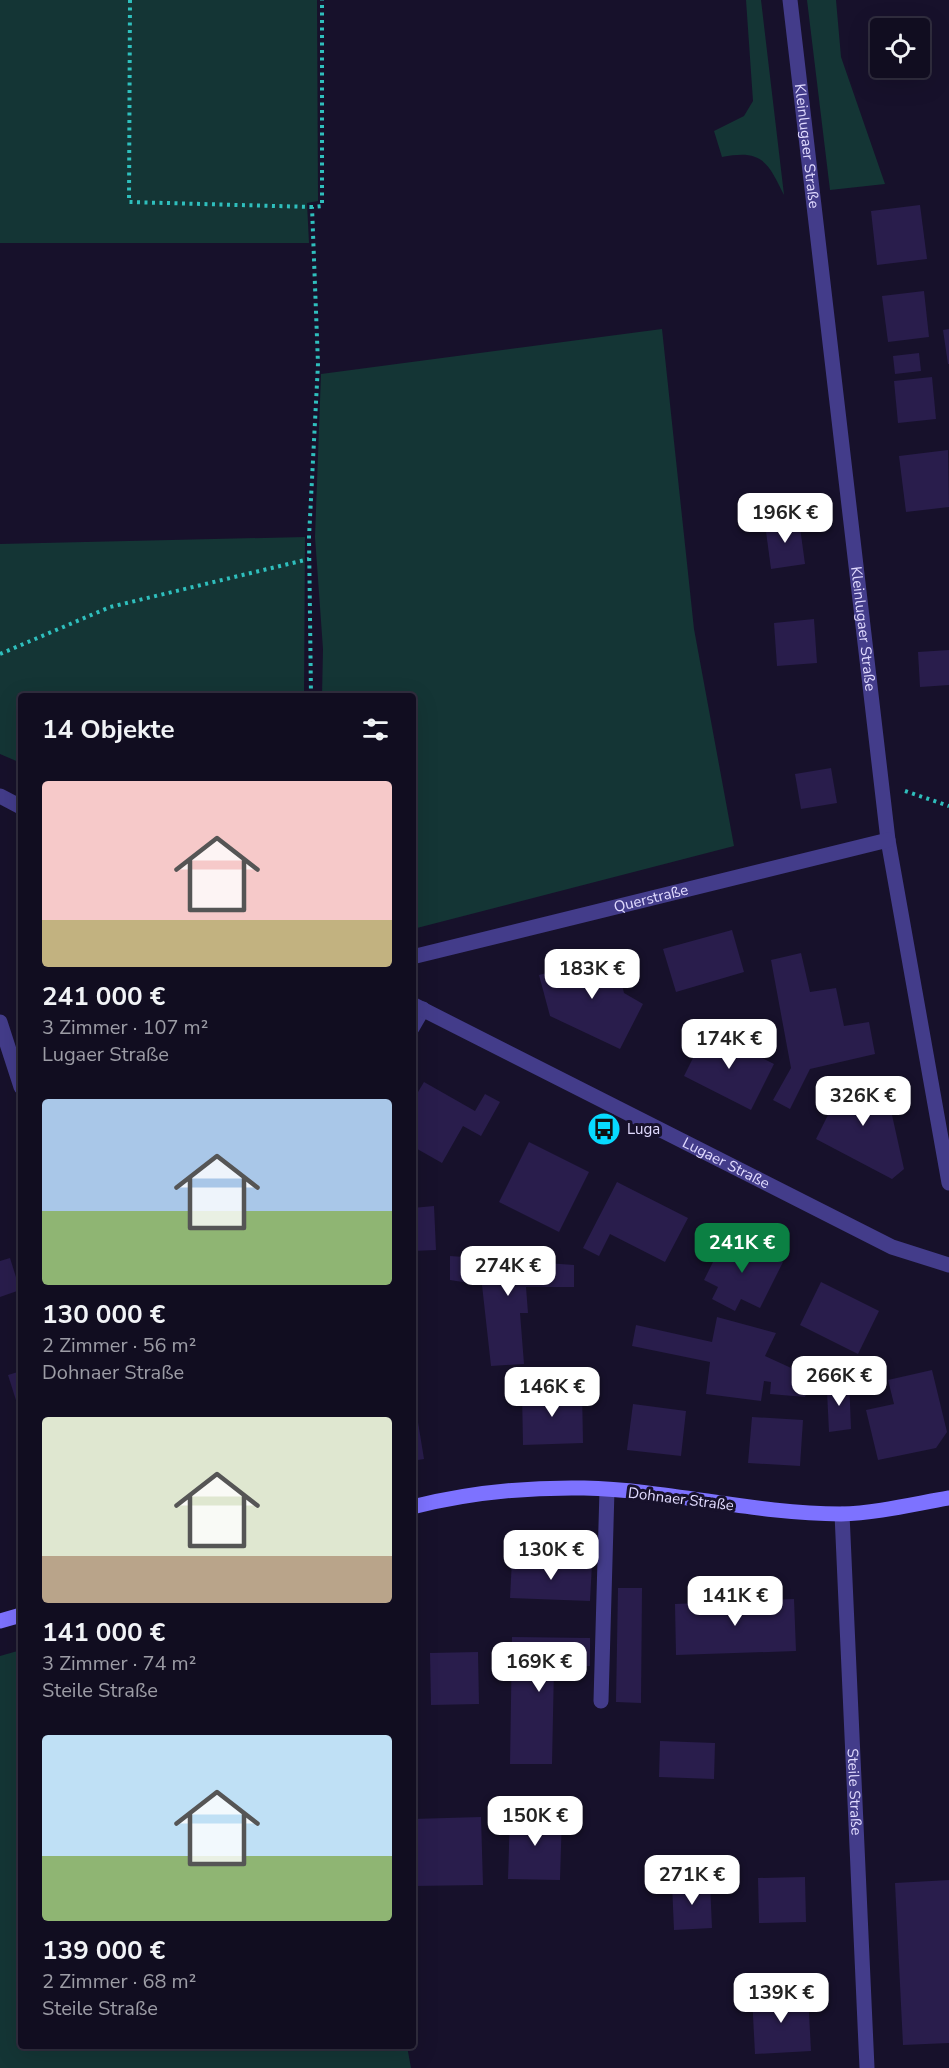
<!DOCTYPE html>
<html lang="de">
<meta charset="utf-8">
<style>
:root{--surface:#110d20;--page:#1e1b2d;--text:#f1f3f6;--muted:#9c9ca5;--line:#302d3e;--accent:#0b8043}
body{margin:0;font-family:"Nunito Sans",sans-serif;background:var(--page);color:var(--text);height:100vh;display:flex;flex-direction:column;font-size:22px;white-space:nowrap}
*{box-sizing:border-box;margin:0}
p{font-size:20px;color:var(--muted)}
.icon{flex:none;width:33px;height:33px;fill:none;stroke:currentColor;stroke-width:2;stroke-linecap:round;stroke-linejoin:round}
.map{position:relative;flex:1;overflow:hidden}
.drawer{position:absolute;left:18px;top:693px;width:398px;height:1356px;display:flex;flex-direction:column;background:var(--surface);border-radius:6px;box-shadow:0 6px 24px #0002,0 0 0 2px var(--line)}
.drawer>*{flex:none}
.fabs{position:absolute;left:870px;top:18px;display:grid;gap:12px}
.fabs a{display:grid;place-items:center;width:60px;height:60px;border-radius:6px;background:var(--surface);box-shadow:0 6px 24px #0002,0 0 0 2px var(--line);font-size:30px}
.price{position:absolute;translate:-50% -51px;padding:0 14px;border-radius:12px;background:#fff;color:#222;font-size:20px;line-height:39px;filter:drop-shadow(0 2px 3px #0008)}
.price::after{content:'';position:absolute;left:50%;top:36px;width:18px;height:14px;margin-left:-9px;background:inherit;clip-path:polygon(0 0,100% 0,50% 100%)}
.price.active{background:var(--accent);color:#fff}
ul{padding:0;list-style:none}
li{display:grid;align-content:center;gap:12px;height:318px;padding:0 24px}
li span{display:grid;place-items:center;height:186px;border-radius:6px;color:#555}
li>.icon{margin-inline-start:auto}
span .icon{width:108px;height:108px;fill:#fffc;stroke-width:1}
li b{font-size:26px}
h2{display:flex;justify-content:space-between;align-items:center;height:72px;padding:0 24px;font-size:26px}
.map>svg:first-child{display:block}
.green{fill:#143535}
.building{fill:#291d4c}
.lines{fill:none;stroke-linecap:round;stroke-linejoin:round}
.path{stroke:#2fbfbd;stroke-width:4;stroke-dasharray:3 4.5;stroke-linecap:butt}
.service{stroke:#433c8a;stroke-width:15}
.minor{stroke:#433c8a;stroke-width:15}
.tertiary{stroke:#433c8a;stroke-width:15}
.secondary{stroke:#7d72ff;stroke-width:15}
.labels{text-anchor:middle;stroke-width:6;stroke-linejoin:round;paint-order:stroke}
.street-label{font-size:15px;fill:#e1dbff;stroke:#17112b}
.poi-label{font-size:15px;fill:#e1dbff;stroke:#17112b;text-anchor:start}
</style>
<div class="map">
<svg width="949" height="2068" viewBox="0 0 949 2068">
<rect width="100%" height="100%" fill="#17112b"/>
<!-- green -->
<g class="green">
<path d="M0,0H317L318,201L307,203L309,243H0Z"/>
<path d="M746,0H761L784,195C768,162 762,149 722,157L714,131L744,116L753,101Z"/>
<path d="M807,0H836L841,57L885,184L830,190Z"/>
<path d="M662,329L694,629L734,846L413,929L412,696H322L323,649L315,537L321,374Z"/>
<path d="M305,537L304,696H21V763L0,754V544Z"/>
<path d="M21,1650V2046H407L411,2068H0V1656Z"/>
</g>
<!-- building -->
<g class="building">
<path d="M920,205L927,259L877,265L871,211Z"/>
<path d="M924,291L929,337L888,342L882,296Z"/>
<path d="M949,329V364H948L943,330Z"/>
<path d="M919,353L921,371L895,374L893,356Z"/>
<path d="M932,377L936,419L898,423L894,381Z"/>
<path d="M948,450L949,507L906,512L899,456Z"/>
<path d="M799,520L805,564L771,569L765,524Z"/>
<path d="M814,619L817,663L777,666L774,623Z"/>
<path d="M949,650V685L920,687L918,652Z"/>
<path d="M831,768L837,803L801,809L795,774Z"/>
<path d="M732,930L744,972L676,992L663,949Z"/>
<path d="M801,953L810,992L836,988L844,1026L869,1022L875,1054L810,1069L790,1109L773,1100L791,1068L771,960Z"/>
<path d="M615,955L624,993L643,1004L620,1049L550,1016L539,975Z"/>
<path d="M707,1030L774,1064L751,1110L684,1076Z"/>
<path d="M884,1079L904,1169L892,1179L816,1139L829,1113L824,1091Z"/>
<path d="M424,1082L475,1111L485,1094L500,1102L481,1136L463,1126L442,1163L412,1146V1102Z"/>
<path d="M529,1142L589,1172L559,1232L499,1202Z"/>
<path d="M617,1182L688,1218L665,1262L610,1234L599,1256L583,1248Z"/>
<path d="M434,1206L436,1250L412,1251V1208Z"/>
<path d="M727,1234L783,1262L760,1308L741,1299L735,1311L712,1299L718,1287L704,1280Z"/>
<path d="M450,1256L574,1265V1287H526L528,1313H520L524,1364L491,1366L482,1285L450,1280Z"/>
<path d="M10,1258L20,1290L0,1297V1261Z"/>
<path d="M821,1282L879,1311L858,1354L800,1325Z"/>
<path d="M717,1317L776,1333L765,1356L813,1378L805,1397L770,1394L771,1382L764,1381L761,1401L706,1394L710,1362L632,1346L636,1325L712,1342Z"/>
<path d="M932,1370L947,1432L936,1448L878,1460L866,1410L894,1404L888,1380Z"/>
<path d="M21,1371V1416L8,1375Z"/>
<path d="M849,1378L851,1429L829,1432L827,1391Z"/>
<path d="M582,1390L583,1443L523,1445L522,1392Z"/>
<path d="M633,1404L686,1411L681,1456L627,1450Z"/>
<path d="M412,1416H417L424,1459L412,1461Z"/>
<path d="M752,1417L803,1420L800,1466L748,1463Z"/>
<path d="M512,1560L592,1564L590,1601L510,1598Z"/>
<path d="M618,1588H642L641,1703L616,1702Z"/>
<path d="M794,1599L796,1651L676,1655L675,1604Z"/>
<path d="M512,1637L590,1638V1666L554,1667L552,1764H510Z"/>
<path d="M478,1652L479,1704L431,1705L430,1653Z"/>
<path d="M660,1741L715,1743L714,1779L659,1777Z"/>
<path d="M510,1813L562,1815L560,1880L508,1879Z"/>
<path d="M481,1817L483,1885L412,1886V1819Z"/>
<path d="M805,1877L806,1922L759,1923L758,1878Z"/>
<path d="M949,1880V2043L903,2045L895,1883Z"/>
<path d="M710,1883L712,1928L674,1930L672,1884Z"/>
<path d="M808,1994L811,2051L755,2054L752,1996Z"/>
</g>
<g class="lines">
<!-- path -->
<g class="path">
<path d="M130,0L129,202L312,207"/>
<path d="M0,654L110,607L309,559"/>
<path d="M311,696L309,537L318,364L312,207L322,206V0"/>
<path d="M905,791L949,806"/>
</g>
<!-- service -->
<g class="service">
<path d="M412,1028L423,1009"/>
<path d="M601,1701L607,1490"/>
</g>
<!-- minor -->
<g class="minor">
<path id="s1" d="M790,0L888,840L949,1183"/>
<path id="s2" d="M412,957L888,840"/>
<path d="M0,1022L21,1087"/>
<path id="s3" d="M842,1514L867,2068"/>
</g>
<!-- tertiary -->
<g class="tertiary">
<path d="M0,796L21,807"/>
<path id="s4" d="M412,1004L892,1247L949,1265"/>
</g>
<!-- secondary -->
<g class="secondary">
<path d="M412,1507C468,1493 526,1487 584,1488C670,1490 755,1514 841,1514C877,1513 914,1504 949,1498"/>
<path d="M0,1621L21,1615"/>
</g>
</g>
<!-- icons -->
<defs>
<symbol id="bus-disc" viewBox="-11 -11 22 22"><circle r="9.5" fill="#07daff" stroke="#17112b"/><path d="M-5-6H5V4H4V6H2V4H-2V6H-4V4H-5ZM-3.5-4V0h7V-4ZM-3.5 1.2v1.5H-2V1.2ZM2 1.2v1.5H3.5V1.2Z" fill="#111"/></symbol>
</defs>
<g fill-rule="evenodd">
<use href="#bus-disc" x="585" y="1110" width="38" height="38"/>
</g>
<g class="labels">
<!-- street labels -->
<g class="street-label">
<text dy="5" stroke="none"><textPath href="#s1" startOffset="147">Kleinlugaer Straße</textPath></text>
<text dy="5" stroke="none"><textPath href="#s1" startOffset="633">Kleinlugaer Straße</textPath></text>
<text dy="5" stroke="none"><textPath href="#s2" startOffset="246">Querstraße</textPath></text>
<text dy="5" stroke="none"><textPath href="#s4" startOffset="352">Lugaer Straße</textPath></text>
<text transform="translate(681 1499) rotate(7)" y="5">Dohnaer Straße</text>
<text dy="5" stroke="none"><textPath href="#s3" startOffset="278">Steile Straße</textPath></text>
</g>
<!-- poi labels -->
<g class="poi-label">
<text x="627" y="1134">Luga</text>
</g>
</g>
</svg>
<div class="fabs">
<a><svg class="icon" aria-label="locate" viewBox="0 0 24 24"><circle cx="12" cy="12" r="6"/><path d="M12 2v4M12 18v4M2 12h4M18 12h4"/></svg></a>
</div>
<b class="price" style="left:785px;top:544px">196K €</b>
<b class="price" style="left:592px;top:1000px">183K €</b>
<b class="price" style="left:729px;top:1070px">174K €</b>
<b class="price" style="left:863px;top:1127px">326K €</b>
<b class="price active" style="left:742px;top:1274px">241K €</b>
<b class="price" style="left:508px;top:1297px">274K €</b>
<b class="price" style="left:839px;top:1407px">266K €</b>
<b class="price" style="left:552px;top:1418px">146K €</b>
<b class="price" style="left:551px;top:1581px">130K €</b>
<b class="price" style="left:735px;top:1627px">141K €</b>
<b class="price" style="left:539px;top:1693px">169K €</b>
<b class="price" style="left:535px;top:1847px">150K €</b>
<b class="price" style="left:692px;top:1906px">271K €</b>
<b class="price" style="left:781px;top:2024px">139K €</b>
<section class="drawer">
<h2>14 Objekte<svg class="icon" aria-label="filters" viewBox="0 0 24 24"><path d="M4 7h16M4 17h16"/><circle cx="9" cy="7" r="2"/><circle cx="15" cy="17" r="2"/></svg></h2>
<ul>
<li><span style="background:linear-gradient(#f6c9c9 75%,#c2b280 0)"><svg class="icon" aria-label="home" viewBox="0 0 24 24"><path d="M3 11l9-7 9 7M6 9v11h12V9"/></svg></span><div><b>241 000 €</b><p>3 Zimmer · 107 m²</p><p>Lugaer Straße</p></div></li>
<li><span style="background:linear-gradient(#a9c7e8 60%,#8fb573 0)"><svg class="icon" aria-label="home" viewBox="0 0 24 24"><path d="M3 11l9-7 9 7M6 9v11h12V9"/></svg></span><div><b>130 000 €</b><p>2 Zimmer · 56 m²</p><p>Dohnaer Straße</p></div></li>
<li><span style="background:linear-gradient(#dfe7d0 75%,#b9a48a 0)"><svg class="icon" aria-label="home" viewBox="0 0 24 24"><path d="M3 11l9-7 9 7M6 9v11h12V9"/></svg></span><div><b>141 000 €</b><p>3 Zimmer · 74 m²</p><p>Steile Straße</p></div></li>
<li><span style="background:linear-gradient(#bfe0f5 65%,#8fb573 0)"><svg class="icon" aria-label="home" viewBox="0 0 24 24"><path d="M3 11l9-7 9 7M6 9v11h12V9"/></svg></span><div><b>139 000 €</b><p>2 Zimmer · 68 m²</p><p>Steile Straße</p></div></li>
</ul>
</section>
</div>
